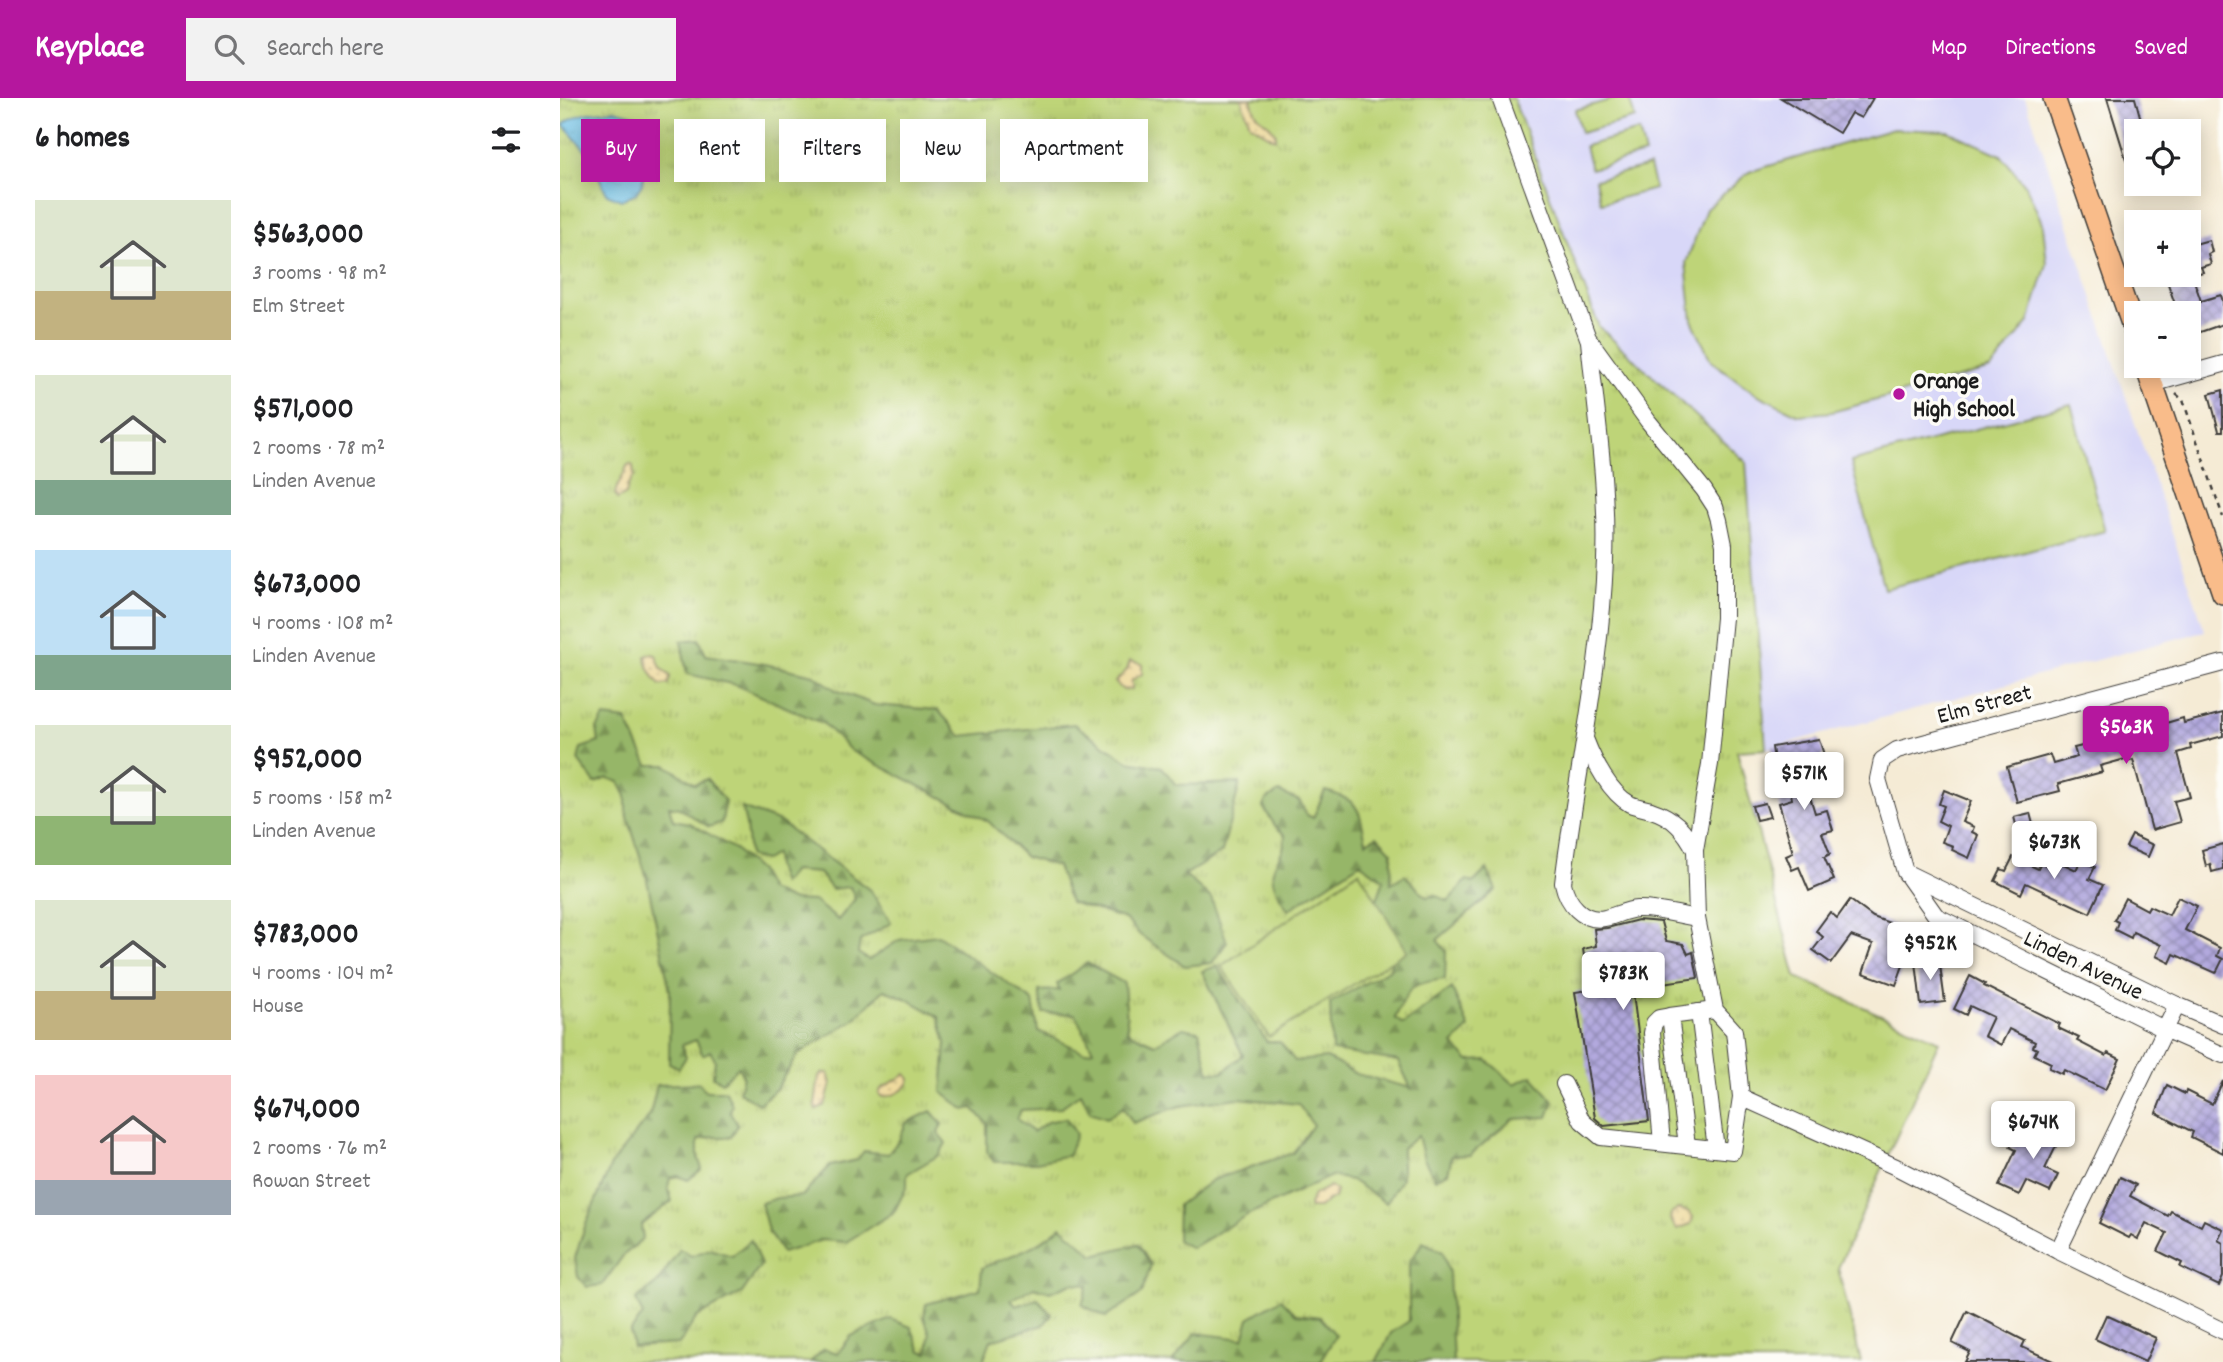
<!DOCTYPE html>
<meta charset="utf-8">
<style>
:root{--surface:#fff;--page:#f2f2f2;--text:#202124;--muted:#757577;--accent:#b5179e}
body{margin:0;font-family:Dekko,sans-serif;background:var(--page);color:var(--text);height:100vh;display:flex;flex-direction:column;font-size:26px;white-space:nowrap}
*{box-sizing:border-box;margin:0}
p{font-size:23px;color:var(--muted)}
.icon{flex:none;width:38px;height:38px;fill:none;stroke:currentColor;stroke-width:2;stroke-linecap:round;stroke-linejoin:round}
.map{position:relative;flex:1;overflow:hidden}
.sheet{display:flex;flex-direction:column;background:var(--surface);width:560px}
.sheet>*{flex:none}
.banner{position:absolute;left:21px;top:21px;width:665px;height:63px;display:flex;gap:14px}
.controls{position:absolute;left:1564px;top:21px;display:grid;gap:14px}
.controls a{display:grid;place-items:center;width:77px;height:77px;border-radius:0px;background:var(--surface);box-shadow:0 4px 18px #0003;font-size:35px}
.price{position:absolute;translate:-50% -60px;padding:0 16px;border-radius:7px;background:#fff;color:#222;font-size:23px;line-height:46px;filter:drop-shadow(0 2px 4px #0008)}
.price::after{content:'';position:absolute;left:50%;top:42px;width:21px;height:16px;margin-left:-10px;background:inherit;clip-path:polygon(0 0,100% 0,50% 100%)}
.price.current{background:var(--accent);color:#fff}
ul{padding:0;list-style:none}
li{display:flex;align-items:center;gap:21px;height:175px;padding:0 35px}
li span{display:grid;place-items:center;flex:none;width:196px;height:140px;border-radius:0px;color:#555}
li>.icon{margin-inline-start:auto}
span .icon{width:84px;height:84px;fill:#fffc;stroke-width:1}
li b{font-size:30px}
h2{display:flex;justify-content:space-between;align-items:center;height:84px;padding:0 35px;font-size:30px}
.tag{padding:0 24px;border-radius:0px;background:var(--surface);box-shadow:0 4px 18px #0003;font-size:24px;line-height:63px}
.tag.current{background:var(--accent);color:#fff}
header{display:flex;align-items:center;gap:42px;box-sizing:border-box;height:98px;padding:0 35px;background:var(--accent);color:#fff}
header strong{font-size:33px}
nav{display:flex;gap:38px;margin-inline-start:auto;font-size:24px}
.search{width:490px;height:63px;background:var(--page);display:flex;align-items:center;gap:18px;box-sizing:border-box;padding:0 24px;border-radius:0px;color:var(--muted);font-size:26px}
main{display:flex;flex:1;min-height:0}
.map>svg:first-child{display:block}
.built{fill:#d8d7f8}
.grass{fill:url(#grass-tufts);stroke:#6d784a;stroke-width:2}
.forest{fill:url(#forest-firs);stroke:#596942;stroke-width:2}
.sand{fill:url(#sand-dots);stroke:#857b5d;stroke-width:2}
.pitch{fill:#bed478;stroke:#6d784a;stroke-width:2}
.water{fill:url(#water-ripples);stroke:#436e82;stroke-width:2}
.building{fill:url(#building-cross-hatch)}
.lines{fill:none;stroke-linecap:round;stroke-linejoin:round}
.minor-casing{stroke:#3d3b38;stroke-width:18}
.major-casing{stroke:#3d3b38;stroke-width:24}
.path{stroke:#3d3b38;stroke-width:2.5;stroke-dasharray:5 5;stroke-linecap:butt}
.minor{stroke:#fff;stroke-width:16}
.major{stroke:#f9bc8a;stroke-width:21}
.poi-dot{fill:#b5179e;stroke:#fdfcf7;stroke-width:2.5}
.labels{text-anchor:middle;stroke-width:7;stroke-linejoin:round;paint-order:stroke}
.poi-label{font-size:24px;font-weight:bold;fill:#1c1c1c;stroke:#fdfcf7;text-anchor:start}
.street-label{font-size:24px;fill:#1c1c1c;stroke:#fdfcf7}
</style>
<header>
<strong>Keyplace</strong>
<div class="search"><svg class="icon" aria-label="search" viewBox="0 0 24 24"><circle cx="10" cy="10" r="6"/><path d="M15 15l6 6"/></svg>Search here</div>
<nav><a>Map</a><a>Directions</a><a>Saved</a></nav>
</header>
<main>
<section class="sheet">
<h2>6 homes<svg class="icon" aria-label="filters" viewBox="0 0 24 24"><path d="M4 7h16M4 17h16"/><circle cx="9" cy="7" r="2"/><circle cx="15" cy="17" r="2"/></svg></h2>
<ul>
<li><span style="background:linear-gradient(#dfe7d0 65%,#c2b280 0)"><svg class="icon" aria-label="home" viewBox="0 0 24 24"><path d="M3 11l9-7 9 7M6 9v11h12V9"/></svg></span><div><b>$563,000</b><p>3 rooms · 98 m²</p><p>Elm Street</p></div></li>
<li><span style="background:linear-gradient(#dfe7d0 75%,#7fa58c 0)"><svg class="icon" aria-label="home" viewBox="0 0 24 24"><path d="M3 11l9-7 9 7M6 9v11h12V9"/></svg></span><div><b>$571,000</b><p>2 rooms · 78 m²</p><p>Linden Avenue</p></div></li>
<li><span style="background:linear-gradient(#bfe0f5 75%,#7fa58c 0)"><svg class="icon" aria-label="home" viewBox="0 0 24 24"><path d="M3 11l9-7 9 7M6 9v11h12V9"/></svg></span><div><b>$673,000</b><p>4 rooms · 108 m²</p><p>Linden Avenue</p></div></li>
<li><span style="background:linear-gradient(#dfe7d0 65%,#8fb573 0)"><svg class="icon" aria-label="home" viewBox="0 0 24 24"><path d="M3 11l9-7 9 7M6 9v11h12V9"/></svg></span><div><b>$952,000</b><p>5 rooms · 158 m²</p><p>Linden Avenue</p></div></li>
<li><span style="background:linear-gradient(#dfe7d0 65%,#c2b280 0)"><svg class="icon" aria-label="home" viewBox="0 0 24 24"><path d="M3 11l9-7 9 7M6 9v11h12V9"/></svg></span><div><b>$783,000</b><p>4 rooms · 104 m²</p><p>House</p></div></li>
<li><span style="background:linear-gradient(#f6c9c9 75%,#9aa5b1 0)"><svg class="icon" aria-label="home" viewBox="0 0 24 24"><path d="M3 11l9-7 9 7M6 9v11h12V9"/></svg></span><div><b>$674,000</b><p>2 rooms · 76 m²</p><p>Rowan Street</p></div></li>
</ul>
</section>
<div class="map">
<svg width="1663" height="1264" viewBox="0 0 1663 1264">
<defs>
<pattern id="grass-tufts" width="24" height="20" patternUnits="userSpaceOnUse" patternTransform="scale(1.75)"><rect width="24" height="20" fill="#bed478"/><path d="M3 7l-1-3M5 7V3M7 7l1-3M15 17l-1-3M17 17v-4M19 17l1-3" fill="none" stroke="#a3b567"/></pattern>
<pattern id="forest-firs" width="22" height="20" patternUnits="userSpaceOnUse" patternTransform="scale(1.75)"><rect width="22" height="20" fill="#96b668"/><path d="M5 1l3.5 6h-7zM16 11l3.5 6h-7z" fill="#7a9355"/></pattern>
<pattern id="sand-dots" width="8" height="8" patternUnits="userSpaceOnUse" patternTransform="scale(1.75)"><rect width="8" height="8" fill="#eeda9e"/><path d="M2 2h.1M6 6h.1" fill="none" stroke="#ccba88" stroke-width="1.8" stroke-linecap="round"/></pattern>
<pattern id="water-ripples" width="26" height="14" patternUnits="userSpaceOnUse" patternTransform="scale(1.75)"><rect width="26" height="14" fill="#6ac0e7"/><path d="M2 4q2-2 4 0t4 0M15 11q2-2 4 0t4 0" fill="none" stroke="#5ba4c6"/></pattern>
<pattern id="building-cross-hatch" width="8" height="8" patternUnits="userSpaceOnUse" patternTransform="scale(1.75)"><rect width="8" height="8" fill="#b2a9de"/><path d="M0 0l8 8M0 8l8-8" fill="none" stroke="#9089b3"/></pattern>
</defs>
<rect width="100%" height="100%" fill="#fdfcf7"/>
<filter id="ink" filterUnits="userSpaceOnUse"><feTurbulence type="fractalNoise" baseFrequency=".0143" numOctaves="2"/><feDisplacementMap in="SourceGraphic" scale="14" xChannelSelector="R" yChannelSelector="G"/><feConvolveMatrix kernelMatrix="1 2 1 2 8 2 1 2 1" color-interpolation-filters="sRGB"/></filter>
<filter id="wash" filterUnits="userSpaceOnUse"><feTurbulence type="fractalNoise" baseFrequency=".00686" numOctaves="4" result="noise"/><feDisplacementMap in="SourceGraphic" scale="28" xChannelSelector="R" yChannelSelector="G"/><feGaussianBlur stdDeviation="1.57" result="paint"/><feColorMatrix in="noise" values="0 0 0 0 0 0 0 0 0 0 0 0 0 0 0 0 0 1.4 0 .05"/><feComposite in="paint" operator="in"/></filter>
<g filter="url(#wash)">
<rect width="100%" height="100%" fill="#f5ebd5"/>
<!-- built -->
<path class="built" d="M953,0H1465L1645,533L1206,651L1186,364L1039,229Z"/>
<!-- grass -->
<path class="grass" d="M0,0H953L1039,229L1186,364L1206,651L1177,653L1236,879L1379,943L1278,1170L1301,1264H0Z"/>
<!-- forest -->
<g class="forest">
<path d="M139,541L146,557L205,566L254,577L276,592L315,607L378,612L401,638L514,626L568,663L602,669L616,687L680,685L662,754L625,777L651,800L667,844L652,865L625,868L580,837L565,821L510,804L497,768L465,759L428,723L291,653L264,626L176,587L127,576L121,543Z"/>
<path d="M44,619L66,622L88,667H106L135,686L147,681L165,703L162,724L149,729L119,710L109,708L113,722L130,725L176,752L199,773L209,792L231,802L254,803L278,822L295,801L290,789L272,791L259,775L233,773L222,786L216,769L215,756L205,762L189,759L186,727L182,710L220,724L311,793L331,825L300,843L298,855L309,862L339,842L378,837L473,903L478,933L524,954L533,952L515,916L483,915L479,893L499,892L497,886L527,865L564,885L568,934L595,946L623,930L639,933L649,974H663L683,957L642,873L657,868L707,944H720L735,963L767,960L796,976L851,990L838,963L772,953L770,905L830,871L835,841L815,807L824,782L800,765L728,812C721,800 708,784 714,769C719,756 725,754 725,737L716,729L703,709L706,702L719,694L740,703L747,717L753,720L765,693C800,702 799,710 806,744L817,738L832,754L831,785L845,777L866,799L875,797L888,803L907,782L913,785L927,771L936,792L877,842L886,853L885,881C847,887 852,886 835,920L843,926L892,890L909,930L893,946L909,963L927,962L954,986L972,978L994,1003L988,1019L953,1021L910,1057L892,1058L888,1075L875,1081L864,1061L858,1038L842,1050V1080L826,1105L791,1082L771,1078L689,1116L631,1150L617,1142L618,1107L652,1082L733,1055L753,1027L738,1006L678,1000L620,1008L573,1025L563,1009L547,1020L530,1014L521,995L500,1010L461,1012L457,1021L473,1034L487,1024L506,1020L516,1036L509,1057L477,1064H434L427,1054V1025L413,1010L405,1012L382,994L386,945L379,919L345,900L324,892L292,923L238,956L216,991L199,1006L179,994L183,978L178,969L162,984L153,979L155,962L150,953L143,957L136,942L122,947L126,959L119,970L109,965L110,893L86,777L66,713V698L59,684L48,680L35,685L18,662L21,650L39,644L37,631Z"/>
<path d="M139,985L146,993H166L172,1007L170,1014L178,1027L171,1039H153L138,1042V1059L142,1071L128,1082L118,1078L110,1080L108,1089L112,1103L81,1127L83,1140L63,1158L42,1187L27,1189L18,1179L15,1160L26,1125L52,1065L90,1017L97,987Z"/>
<path d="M371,1013L382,1026L378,1035L386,1045L379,1057L347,1076V1088L334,1114L286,1144L262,1142L222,1155L208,1133L201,1105L217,1100L242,1098L270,1068L297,1062L304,1053L328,1056L339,1042L346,1025Z"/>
<path d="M501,1128L534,1157L578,1146L591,1167L582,1195L546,1219L522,1207L528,1187L512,1185L490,1194L474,1189L451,1202L456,1208L478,1201L492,1217L483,1227L431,1242L423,1264H250L264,1251L278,1255L291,1238L331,1221L351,1229L361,1253L368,1255L370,1236L364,1219L366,1206L420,1191L422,1170C450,1157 478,1150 501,1128Z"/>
<path d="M191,1142L201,1167L182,1195L137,1219L119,1246L73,1249L70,1234L83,1217L76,1202L98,1184L120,1151L131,1158L150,1151L172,1158Z"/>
<path d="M863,1144L883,1154L889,1175L893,1264H816L831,1235L849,1223V1164Z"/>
<path d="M721,1201L736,1216L760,1219L776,1237L760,1264H612L636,1235L683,1241L689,1220Z"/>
</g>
<!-- sand -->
<g class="sand">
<path d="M681,0H691C696,27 706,17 716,37L715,41L690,26Z"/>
<path d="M70,366L73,368L74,378L68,387L66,396L57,401L55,396C56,388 64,378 67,368Z"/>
<path d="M91,556L96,557L101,570L110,578L109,586L100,587C93,579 86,568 86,558Z"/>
<path d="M570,563L582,566V576L572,582V591L563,592L555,584L567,572Z"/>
<path d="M262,975H268L271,986L265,1007L256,1012L255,1007L259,978Z"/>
<path d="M346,976L350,981C348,992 333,998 322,999L319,996L321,991Z"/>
<path d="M770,1088L776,1093L774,1100L768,1102L759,1110H750L749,1107L754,1097Z"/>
<path d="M1118,1111L1129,1114L1133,1119L1131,1126L1117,1131L1110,1121L1111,1116Z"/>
</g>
<!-- pitch -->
<g class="pitch">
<path d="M1057,0H1069L1075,20L1021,35L1015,12Z"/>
<path d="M1333,31L1388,33L1441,57L1466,88L1483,127L1487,166L1469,224L1431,271L1272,314L1239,317L1196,296L1151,263L1132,222L1126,165L1146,111L1189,74Z"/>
<path d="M1079,33L1085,56L1031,71L1025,48Z"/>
<path d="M1089,68L1095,91L1041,105L1035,82Z"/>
<path d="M1511,306L1545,433L1324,491L1291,364Z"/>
<path d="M799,773L847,853L709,939L661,868Z"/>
</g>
<!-- water -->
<path class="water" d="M54,12L78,18L86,33L87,60L82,86L76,95L61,102L47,96L28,55L3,27C18,14 35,14 54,12Z"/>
<g id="blocks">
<!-- building -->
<g class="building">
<path d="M1221,0H1313L1301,20L1291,15L1279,35Z"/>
<path d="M1547,0H1575L1584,33H1577V83L1573,84Z"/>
<path d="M1629,138H1633L1635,146L1649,142L1652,154L1648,156L1651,166L1641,169L1643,174L1632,177L1641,203L1661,197L1663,204V226L1629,238V215H1618L1605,177H1629Z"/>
<path d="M1663,292V333H1659L1649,296Z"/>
<path d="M1663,615V638L1630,647L1631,651L1618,655L1630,699L1614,703L1620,724L1592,732L1573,662L1570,663L1569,660L1540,668L1542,674L1498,686L1500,693L1457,704L1447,669L1490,657L1493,666L1517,659L1514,650L1572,636L1574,646L1597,641L1594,631L1606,628V625L1623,620L1624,625Z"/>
<path d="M1259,641L1264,657H1262V661L1255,663L1258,684L1246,686L1255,715L1267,712L1273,732L1262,735L1270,756L1264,759L1274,782L1249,793L1239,769L1232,772L1226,758L1233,755L1219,705L1232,701L1227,676L1221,677L1219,669H1215L1212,649Z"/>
<path d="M1384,692L1411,703L1402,724L1414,729L1412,734L1418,737L1409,760L1392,752L1393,748L1382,744L1388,728L1378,723L1384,708L1379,706Z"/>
<path d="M1205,705L1210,719L1196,722L1192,708Z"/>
<path d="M1470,715L1475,734L1459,738L1454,719Z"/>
<path d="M1572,737L1593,747L1588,759L1566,749Z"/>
<path d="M1663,746V771L1652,774L1650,766L1646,768L1642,752Z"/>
<path d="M1453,759L1478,771L1481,765L1486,767L1489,759L1516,772L1521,762L1535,769L1529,781L1543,787L1530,815L1466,785L1461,796L1435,783L1441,771L1446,773Z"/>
<path d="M1618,799L1637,808L1625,832L1660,850L1657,858L1663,861L1656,875L1614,856L1610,865L1596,858L1601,847L1573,834L1571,840L1555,832L1558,824L1554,822L1565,800L1587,812L1589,808L1609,817Z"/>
<path d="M1290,802L1313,819L1355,834L1336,887L1303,875L1313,846L1291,838L1271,865L1253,852L1263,839L1256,833L1270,814L1277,820Z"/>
<path d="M1078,822L1101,824L1106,843L1123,846L1128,856L1133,854L1138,880L1074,889V903L1089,1023L1044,1028L1035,1020L1015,894L1029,892L1023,851L1036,848L1034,831L1047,830Z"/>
<path d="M1379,860L1385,904L1361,907L1356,864Z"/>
<path d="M1410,878L1425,886L1424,888L1500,926L1498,930L1519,940L1517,943L1546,958L1548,955L1560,961L1545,992L1504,972L1502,976L1489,970L1491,965L1474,957L1477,951L1473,949L1475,944L1449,931L1441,947L1424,938L1433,919L1410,908L1406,917L1394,911Z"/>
<path d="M1663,983V1055L1631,1039L1633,1034L1596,1015L1607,987L1625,996L1626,993L1652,1006Z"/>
<path d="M1484,1023L1504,1032L1485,1071L1498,1077L1490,1094L1466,1083L1459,1097L1439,1088L1456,1052L1450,1049L1456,1038L1473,1046Z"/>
<path d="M1560,1079L1576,1087L1570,1098L1608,1118L1611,1113L1641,1128L1644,1122L1663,1131L1658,1142L1663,1145V1179L1659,1188L1620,1169L1622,1165L1598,1153L1607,1135L1586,1125L1578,1141L1571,1137L1569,1140L1539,1125Z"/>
<path d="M1407,1213L1465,1243L1462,1249L1495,1264H1405L1410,1254L1392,1245Z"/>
<path d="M1546,1217L1596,1240L1585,1264L1535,1241Z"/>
</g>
</g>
</g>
<g filter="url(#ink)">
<use href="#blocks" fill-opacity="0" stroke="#3d3b38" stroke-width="2"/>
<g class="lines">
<defs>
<g id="minor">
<path d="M940,0L1028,240L1088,323L1144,392L1155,409L1159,422L1164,447V520L1150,666L1135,752L1137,820L1155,912L1174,933L1181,999L1173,1053L1041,1039L1022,1023L1004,986"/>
<path d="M1029,243C1036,315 1048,389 1045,462C1041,571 1016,677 1003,785C1007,804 1022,825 1045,820C1055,818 1065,812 1077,811C1096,810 1118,817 1137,820"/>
<path d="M1592,286L1663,266"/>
<path d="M1663,565L1337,652L1322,662L1318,681L1345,774L1376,818L1606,932L1663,957"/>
<path d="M1026,643C1034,664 1050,695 1070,706C1077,709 1084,710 1091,712C1113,719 1125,732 1135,752"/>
<path d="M1347,775L1617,907L1663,927"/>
<path d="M1139,914L1156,1051"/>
<path d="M1181,999L1336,1069L1498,1153L1663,1233"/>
<path d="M1102,1045L1092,935L1094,925L1099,920L1110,918"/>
<path d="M1127,1047L1110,918L1155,912"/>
<path d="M1498,1153L1617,907"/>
</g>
<g id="major">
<path d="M1494,0L1577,240"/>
<path d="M1586,268L1663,495"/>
</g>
</defs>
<!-- minor casing -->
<use href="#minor" class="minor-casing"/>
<!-- major casing -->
<use href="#major" class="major-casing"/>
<!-- path -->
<path class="path" d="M1616,296L1623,302L1663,419"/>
<!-- minor -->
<use href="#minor" class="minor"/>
<!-- major -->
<use href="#major" class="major"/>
</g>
</g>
<!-- markers -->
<circle class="poi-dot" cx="1339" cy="296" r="7"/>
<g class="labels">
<!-- poi labels -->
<g class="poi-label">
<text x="1353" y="290">Orange<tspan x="1353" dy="28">High School</tspan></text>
</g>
<!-- street labels -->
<g class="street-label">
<text transform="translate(1424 605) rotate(-15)" y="8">Elm Street</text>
<text transform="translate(1524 866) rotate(26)" y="8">Linden Avenue</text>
</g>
</g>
</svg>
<div class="controls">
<a><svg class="icon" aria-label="locate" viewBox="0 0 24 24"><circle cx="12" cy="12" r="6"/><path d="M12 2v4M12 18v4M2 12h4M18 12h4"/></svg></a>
<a>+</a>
<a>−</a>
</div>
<b class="price current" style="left:1566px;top:668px">$563K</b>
<b class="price" style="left:1244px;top:714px">$571K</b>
<b class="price" style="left:1494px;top:783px">$673K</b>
<b class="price" style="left:1370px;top:884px">$952K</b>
<b class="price" style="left:1063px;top:914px">$783K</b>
<b class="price" style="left:1473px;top:1063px">$674K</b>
<div class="banner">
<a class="tag current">Buy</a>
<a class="tag">Rent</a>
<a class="tag">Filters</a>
<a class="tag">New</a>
<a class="tag">Apartment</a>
</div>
</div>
</main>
